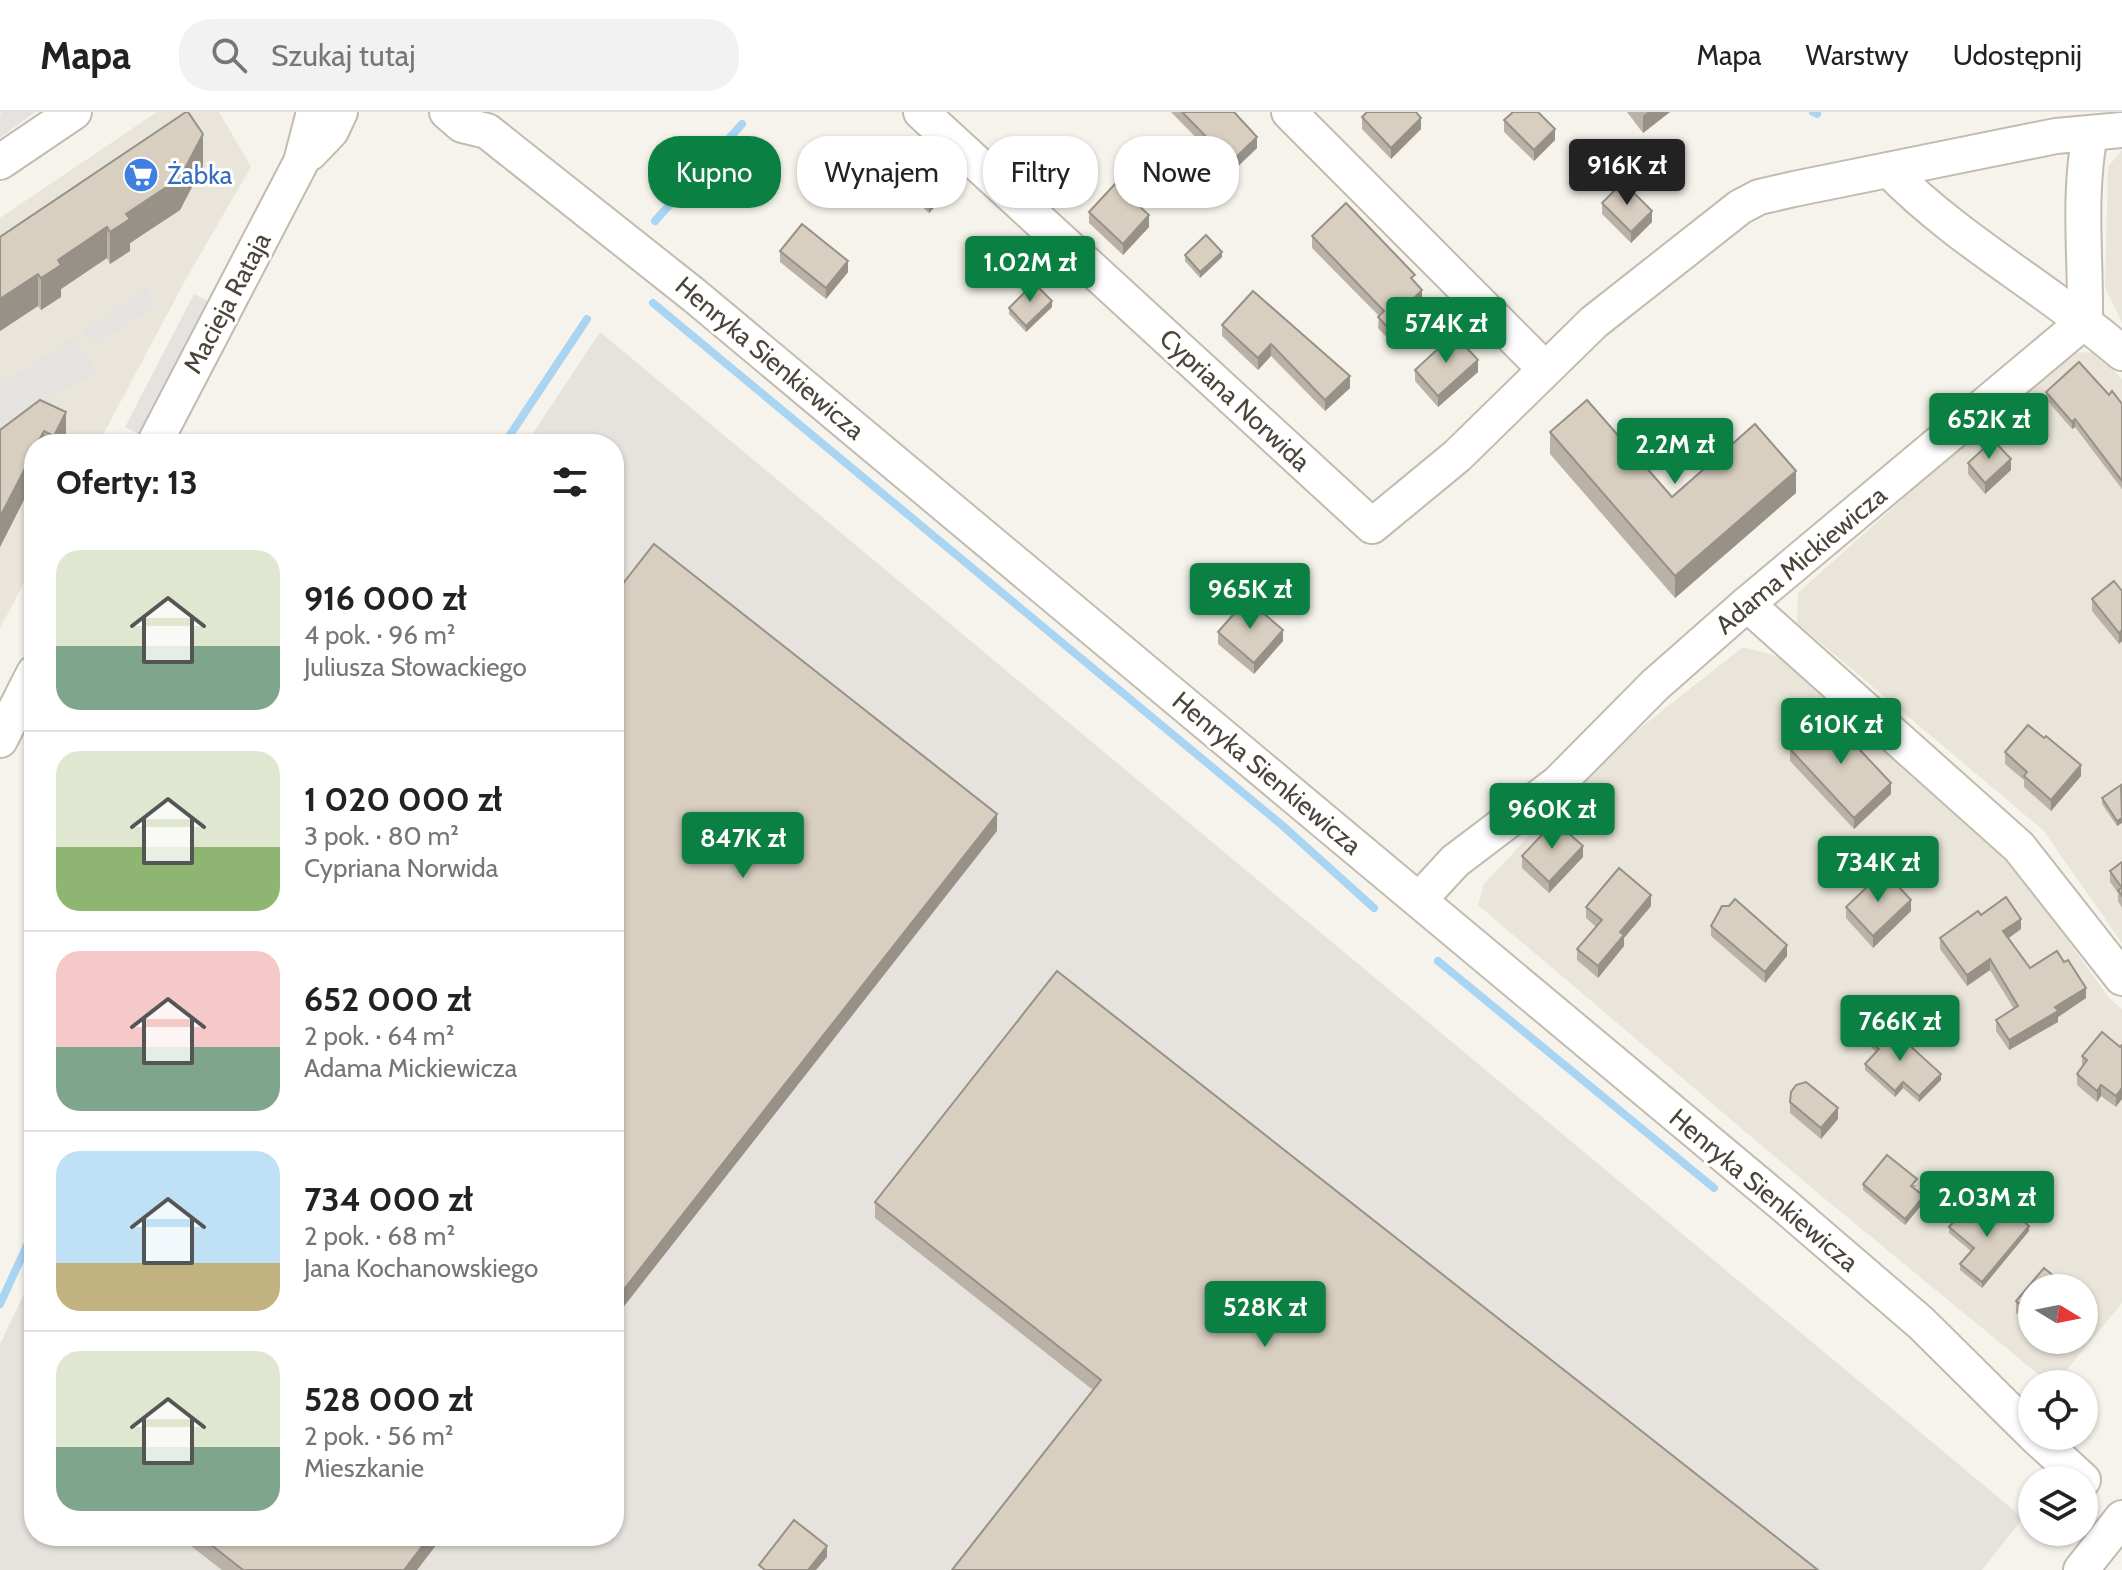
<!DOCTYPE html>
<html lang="pl">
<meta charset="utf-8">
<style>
:root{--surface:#fff;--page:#f2f2f2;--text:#222;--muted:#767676;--line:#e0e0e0;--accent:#0b8043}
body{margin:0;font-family:Cabin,sans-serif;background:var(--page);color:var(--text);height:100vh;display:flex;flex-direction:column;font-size:30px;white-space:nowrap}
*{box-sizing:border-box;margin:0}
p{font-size:26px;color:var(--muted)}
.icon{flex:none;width:44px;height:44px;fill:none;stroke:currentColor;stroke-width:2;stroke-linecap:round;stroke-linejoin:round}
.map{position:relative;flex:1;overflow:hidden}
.panel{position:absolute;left:24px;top:322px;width:600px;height:1112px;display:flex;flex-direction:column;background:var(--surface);border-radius:32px;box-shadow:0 2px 6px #0004}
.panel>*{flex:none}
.guide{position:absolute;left:648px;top:24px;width:760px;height:72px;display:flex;gap:16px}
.needle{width:52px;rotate:100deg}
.controls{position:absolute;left:2018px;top:1162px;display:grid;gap:16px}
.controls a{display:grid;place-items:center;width:80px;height:80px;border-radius:50%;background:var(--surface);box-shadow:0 2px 6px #0004;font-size:40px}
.price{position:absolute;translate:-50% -68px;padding:0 18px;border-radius:8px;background:var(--accent);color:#fff;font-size:26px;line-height:52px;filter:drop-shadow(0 2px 4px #0008)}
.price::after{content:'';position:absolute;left:50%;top:48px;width:24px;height:18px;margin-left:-12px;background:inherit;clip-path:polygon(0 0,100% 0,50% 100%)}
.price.active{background:#222;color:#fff}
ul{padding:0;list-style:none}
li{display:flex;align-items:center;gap:24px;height:200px;padding:0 32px}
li+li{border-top:2px solid var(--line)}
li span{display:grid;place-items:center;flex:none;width:224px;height:160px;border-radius:24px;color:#555}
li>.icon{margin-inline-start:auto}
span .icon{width:96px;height:96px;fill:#fffc;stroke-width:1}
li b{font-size:34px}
h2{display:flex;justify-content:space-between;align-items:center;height:96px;padding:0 32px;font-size:34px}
.chip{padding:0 28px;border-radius:32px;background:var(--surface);box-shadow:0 2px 6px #0004;font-size:28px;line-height:72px}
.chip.active{background:var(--accent);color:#fff}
header{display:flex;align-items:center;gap:48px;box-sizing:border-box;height:112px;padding:0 40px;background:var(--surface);border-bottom:2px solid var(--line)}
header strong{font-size:38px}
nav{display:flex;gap:44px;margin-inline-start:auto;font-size:28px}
.search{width:560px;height:72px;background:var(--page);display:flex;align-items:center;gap:20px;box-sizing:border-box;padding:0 28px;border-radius:32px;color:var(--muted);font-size:30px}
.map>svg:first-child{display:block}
.residential{fill:#eae5da;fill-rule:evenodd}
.industrial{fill:#e6e2dd}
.parking{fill:#e5e3e0}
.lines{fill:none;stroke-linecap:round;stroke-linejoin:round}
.stream{stroke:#a9d4f2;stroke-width:8}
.minor-casing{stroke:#c2bbae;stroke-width:38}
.minor{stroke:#fff;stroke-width:34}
.wall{fill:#bab2a6}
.shaded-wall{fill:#979187}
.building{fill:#d8cfc1;stroke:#979187;stroke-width:2}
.labels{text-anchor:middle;stroke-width:6;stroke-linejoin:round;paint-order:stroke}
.shop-label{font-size:26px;fill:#366cbe;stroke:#fff;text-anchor:start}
.street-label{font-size:26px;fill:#4b4439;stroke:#fff}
</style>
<header>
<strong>Mapa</strong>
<div class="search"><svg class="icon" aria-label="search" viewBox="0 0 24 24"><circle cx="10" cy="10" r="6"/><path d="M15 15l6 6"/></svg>Szukaj tutaj</div>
<nav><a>Mapa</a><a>Warstwy</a><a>Udostępnij</a></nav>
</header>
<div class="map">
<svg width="2122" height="1458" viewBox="0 0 2122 1458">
<rect width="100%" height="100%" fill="#f6f3ec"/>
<!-- residential -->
<g class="residential">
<path d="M157,0H219L251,55L187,165L98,332H34V452L0,516V106Z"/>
<path d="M2122,38V211L2105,175L2108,55Z"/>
<path d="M2096,240L2122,267V831L2043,718L1797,511L1798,481L2065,241Z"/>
<path d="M1743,535L1784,546L2012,750L2109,886L2122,897V1191L2055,1272H2050L1813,1077L1478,793L1484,772L1601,647ZM2032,1176H2084V1228H2032Z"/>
</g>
<!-- industrial -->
<path class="industrial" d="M600,220L2023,1406L1982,1458H0V1232L34,1161V1424H614V332H526Z"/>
<!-- parking -->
<g class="parking">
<path d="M2,0H35L0,26V2Z"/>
<path d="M146,177L157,193L94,235L83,220Z"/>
<path d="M194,182L215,193L146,326L125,315Z"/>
<path d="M75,225L96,259L0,320V272Z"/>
</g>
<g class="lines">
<!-- stream -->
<g class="stream">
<path d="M1813,0L1817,2"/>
<path d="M655,109L742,12"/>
<path d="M653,191L1283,714L1374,796"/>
<path d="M504,332L587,207"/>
<path d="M1438,849L1714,1076"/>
<path d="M0,1192L34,1118"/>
</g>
<defs>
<g id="minor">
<path d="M447,0L462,13L487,19L695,184L1785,1094L1921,1211L2032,1321"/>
<path d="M921,0L1372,414L1457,344L1594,210L1740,95L1759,85L1794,77L2056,24L2122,18"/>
<path d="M1289,0L1544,256"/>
<path d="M310,41L331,19L340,0"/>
<path d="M0,50L74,0"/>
<path d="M1889,58C1958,129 2047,176 2122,241"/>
<path d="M154,332L301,50L314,0"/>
<path d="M1747,492L2019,735L2122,866"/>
<path d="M0,628L34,561"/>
<path d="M1419,788L1455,749L1558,671L1655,573L1747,492L2085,209C2086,146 2078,84 2090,22"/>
<path d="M2035,1324L2083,1368"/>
<path d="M2081,1458L2122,1406"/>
</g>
</defs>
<!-- minor casing -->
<use href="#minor" class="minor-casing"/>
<!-- minor -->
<use href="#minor" class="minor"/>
</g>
<!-- wall -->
<g class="wall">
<path d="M1171,0H1234L1257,36L1232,60L1223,51L1222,52Z"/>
<path d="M1627,0H1670L1643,21Z"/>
<path d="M1362,5L1421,17L1391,47L1362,17Z"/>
<path d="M1504,8L1555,28L1534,49L1504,20Z"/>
<path d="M203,54L180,98L130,131V139L110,152L107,146L61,177V185L41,198L38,194L0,219V125Z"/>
<path d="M903,66L953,75L929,101L903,77Z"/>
<path d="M1602,91L1652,110L1631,131L1602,102Z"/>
<path d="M1089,100L1149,115L1123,143L1089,111Z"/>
<path d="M1312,124L1415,170L1422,189L1417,194L1420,208L1394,233L1378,216L1379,204L1312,136Z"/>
<path d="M780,139L848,160L826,187L780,150Z"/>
<path d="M1185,143L1222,145L1200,166L1185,149Z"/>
<path d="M1253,179L1350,276L1325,299L1271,244L1258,258L1222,224V213Z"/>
<path d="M1052,195L1026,220L1009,202V196Z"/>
<path d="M1415,258L1478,260L1438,295L1415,269Z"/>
<path d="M2046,280L2109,283L2122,292V377L2075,315L2072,317L2046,287Z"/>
<path d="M40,288L66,330L65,332H34V368L0,435V318Z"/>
<path d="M1550,320L1672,385L1796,381L1675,486L1550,342Z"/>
<path d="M1968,351L2011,358L1985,382L1968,362Z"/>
<path d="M2122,479V529L2119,532L2092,499V487Z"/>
<path d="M1218,520L1283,529L1254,562L1218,532Z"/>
<path d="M2044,626L2081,664L2051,699L2024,675V668L2005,652V640Z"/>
<path d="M1790,637L1891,682L1854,717L1790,649Z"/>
<path d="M2121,673L2117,714L2102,692V686Z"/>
<path d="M1522,744L1583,745L1549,781L1522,756Z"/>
<path d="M2122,750V796L2118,789V781L2110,770V759Z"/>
<path d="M1651,794L1624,826V834L1598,866L1577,848V837L1596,815L1586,806V795Z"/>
<path d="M1846,795L1911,799L1873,836L1846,806Z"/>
<path d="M1711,814L1787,844L1765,871L1711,824Z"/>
<path d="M2021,817L2009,826L2030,856L2086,886L2058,905V910L2009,938L1996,919V908L2014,897L1990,858L1967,874L1940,837V826Z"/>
<path d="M1870,928L1941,968L1919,990L1903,976L1895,985L1865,958V952L1876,940L1870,934Z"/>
<path d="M2120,935L2116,995L2101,984L2097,990L2077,973V962L2082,954V944Z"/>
<path d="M1790,990L1838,1007L1821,1027L1790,1001Z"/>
<path d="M1863,1072L1917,1073L1914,1076L1924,1090L1905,1113L1863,1078Z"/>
<path d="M875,1090L1818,1458L1093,1278L875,1106Z"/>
<path d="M1994,1112L2029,1119L1982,1176L1960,1158V1152L1971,1139L1949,1121V1115Z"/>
<path d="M2032,1176V1214L2016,1201V1189Z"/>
<path d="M2049,1228H2073L2063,1240Z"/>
<path d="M178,1424H443L417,1458H222Z"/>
</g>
<!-- shaded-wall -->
<g class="shaded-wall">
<path d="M1648,0H1670L1643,21V4Z"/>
<path d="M1421,6V17L1391,47V36Z"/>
<path d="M1555,17V28L1534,49V38Z"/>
<path d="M203,22V54L180,98L130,131V139L110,152V120L126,102Z"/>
<path d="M1257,25V36L1232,60V49Z"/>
<path d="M953,64V75L929,101V89Z"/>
<path d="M1652,99V110L1631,131V120Z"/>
<path d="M1149,103V115L1123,143V132Z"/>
<path d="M107,115V146L61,177V185L41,198V166L58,148Z"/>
<path d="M1222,140V145L1200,166V160Z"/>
<path d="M848,149V160L826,187V176Z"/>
<path d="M38,162V194L0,219V187Z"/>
<path d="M1422,178V189L1411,200V189Z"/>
<path d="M1052,189V195L1026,220V214Z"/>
<path d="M1420,197V208L1394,233V222Z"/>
<path d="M1271,232V244L1258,258V246Z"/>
<path d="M1478,248V260L1438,295V284Z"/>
<path d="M1350,264V276L1325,299V288Z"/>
<path d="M66,300V330L65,332H54V324Z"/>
<path d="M2075,307V315L2072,317V310Z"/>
<path d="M44,319V332H37Z"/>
<path d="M34,339V368L0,435V405Z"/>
<path d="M2011,347V358L1985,382V371Z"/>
<path d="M1796,359V381L1675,486V464Z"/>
<path d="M1283,518V529L1254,562V551Z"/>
<path d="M2122,518V529L2119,532V521Z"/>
<path d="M2081,653V664L2051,699V688Z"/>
<path d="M1891,671V682L1854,717V706Z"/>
<path d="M997,702V719L614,1207V1190Z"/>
<path d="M2122,706V711L2117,714V709Z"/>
<path d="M1583,734V745L1549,781V770Z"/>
<path d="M1651,783V794L1624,826V834L1598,866V854L1620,820Z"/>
<path d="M1911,788V799L1873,836V824Z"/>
<path d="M2021,807V817L2003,830V819Z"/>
<path d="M1787,833V844L1765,871V860Z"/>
<path d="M1990,847V858L1967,874V863Z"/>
<path d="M2086,876V886L2058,905V910L2009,938V928L2055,895Z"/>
<path d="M1941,962V968L1919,990V984Z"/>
<path d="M1903,970V976L1895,985V979Z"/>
<path d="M2101,973V984L2097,990V979Z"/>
<path d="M2122,976V987L2116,995V984Z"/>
<path d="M1838,996V1007L1821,1027V1016Z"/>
<path d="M1924,1084V1090L1905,1113V1107Z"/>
<path d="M2029,1114V1119L1982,1176V1170Z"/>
<path d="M2087,1200V1212L2084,1215V1204Z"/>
<path d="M2064,1228H2073L2063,1240V1229Z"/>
<path d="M430,1424H443L417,1458H404Z"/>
<path d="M827,1434V1445L816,1458H808Z"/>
</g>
<!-- building -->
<g class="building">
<path d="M186,0H188L203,22L180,66L126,102L130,107L110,120L107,115L58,148L61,153L41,166L38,162L0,187V125Z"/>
<path d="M1182,0H1234L1257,25L1232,49L1223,39L1222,41Z"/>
<path d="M1367,0H1416L1421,6L1391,36L1362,5Z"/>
<path d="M1513,0H1538L1555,17L1534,38L1504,8Z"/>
<path d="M927,40L953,64L929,89L903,66Z"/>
<path d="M1623,70L1652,99L1631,120L1602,91Z"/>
<path d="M1115,72L1149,103L1123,132L1089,100Z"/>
<path d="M1346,91L1415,163L1411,166L1422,178L1411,189L1420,197L1394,222L1378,205L1384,199L1312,124Z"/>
<path d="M802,112L848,149L826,176L780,139Z"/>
<path d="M1206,123L1222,140L1200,160L1185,143Z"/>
<path d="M1034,171L1052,189L1026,214L1009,196Z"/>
<path d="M1253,179L1350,264L1325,288L1271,232L1258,246L1222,213Z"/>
<path d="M1454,222L1478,248L1438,284L1415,258Z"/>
<path d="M2079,250L2109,283L2112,279L2122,292V369L2075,307L2072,310L2046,280Z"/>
<path d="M40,288L66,300L54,324L44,319L37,332H34V339L0,405V318Z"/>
<path d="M1587,288L1672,385L1755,312L1796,359L1675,464L1550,320Z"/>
<path d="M1993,328L2011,347L1985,371L1968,351Z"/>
<path d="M654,432L997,702L614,1190V483Z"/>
<path d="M2114,469L2122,479V518L2119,521L2092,487Z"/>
<path d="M1247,487L1283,518L1254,551L1218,520Z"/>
<path d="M1827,603L1891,671L1854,706L1790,637Z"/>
<path d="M2028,613L2044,626L2046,624L2081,653L2051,688L2024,664L2027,660L2005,640Z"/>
<path d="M2121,673L2122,706L2117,709L2102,686Z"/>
<path d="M1555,709L1583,734L1549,770L1522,744Z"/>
<path d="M2122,750V784L2118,778L2122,776L2110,759Z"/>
<path d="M1619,756L1651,783L1620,820L1624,823L1598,854L1577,837L1602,808L1586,795Z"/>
<path d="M1884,759L1911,788L1873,824L1846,795Z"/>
<path d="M2006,785L2021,807L2003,819L2030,856L2057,839L2064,850L2068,848L2086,876L2055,895L2058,899L2009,928L1996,908L2018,894L1990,847L1967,863L1940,826L1978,799L1981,803Z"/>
<path d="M1735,787L1787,833L1765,860L1711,814L1722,794H1729Z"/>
<path d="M1057,859L1818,1458H952L1101,1268L875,1090Z"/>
<path d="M1885,911L1941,962L1919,984L1903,970L1895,979L1865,952L1879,937L1870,928Z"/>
<path d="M2102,920L2120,935L2122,933V976L2116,984L2101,973L2097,979L2077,962L2087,948L2082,944Z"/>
<path d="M1806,970L1838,996L1821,1016L1790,990L1791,980L1796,973Z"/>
<path d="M1887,1043L1917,1067L1911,1074L1924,1084L1905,1107L1863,1072Z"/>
<path d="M1969,1092L1994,1112L2008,1095L2029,1114L1982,1170L1960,1152L1974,1136L1949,1115Z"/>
<path d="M2044,1156L2068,1176H2032V1202L2016,1189Z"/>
<path d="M794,1408L827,1434L808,1458H765L759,1453Z"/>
<path d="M200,1424H430L404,1458H243Z"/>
</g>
<!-- icons -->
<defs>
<symbol id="supermarket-disc" viewBox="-11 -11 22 22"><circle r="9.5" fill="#3f7fe0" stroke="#fff"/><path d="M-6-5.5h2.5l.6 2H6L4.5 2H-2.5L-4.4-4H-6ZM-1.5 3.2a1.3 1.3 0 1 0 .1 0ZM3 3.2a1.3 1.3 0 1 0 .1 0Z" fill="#fff"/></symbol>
</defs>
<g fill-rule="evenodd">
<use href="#supermarket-disc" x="121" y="43" width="40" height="40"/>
</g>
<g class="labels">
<!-- shop labels -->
<g class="shop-label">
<text x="167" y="72">Żabka</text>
</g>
<!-- street labels -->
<g class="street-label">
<text transform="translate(227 191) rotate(-62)" y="9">Macieja Rataja</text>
<text transform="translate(770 246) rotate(40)" y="9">Henryka Sienkiewicza</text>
<text transform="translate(1235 288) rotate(43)" y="9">Cypriana Norwida</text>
<text transform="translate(1801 448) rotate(-40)" y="9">Adama Mickiewicza</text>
<text transform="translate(1267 661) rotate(40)" y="9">Henryka Sienkiewicza</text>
<text transform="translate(1764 1078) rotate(40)" y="9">Henryka Sienkiewicza</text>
</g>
</g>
</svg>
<div class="controls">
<a><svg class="needle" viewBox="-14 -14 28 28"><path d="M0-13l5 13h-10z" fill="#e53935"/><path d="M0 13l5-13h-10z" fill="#767676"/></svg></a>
<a><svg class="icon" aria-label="locate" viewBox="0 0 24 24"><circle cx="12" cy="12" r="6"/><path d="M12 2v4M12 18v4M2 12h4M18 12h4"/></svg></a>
<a><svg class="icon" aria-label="layers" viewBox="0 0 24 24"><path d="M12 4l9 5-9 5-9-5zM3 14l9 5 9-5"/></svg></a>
</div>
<b class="price active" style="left:1627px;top:95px">916K zł</b>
<b class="price" style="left:1030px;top:192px">1.02M zł</b>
<b class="price" style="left:1446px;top:253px">574K zł</b>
<b class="price" style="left:1989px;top:349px">652K zł</b>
<b class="price" style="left:1675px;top:374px">2.2M zł</b>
<b class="price" style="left:1250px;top:519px">965K zł</b>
<b class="price" style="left:1841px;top:654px">610K zł</b>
<b class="price" style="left:1552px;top:739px">960K zł</b>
<b class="price" style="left:743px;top:768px">847K zł</b>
<b class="price" style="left:1878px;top:792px">734K zł</b>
<b class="price" style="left:1900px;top:951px">766K zł</b>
<b class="price" style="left:1987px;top:1127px">2.03M zł</b>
<b class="price" style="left:1265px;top:1237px">528K zł</b>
<div class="guide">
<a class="chip active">Kupno</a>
<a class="chip">Wynajem</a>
<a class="chip">Filtry</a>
<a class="chip">Nowe</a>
</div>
<section class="panel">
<h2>Oferty: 13<svg class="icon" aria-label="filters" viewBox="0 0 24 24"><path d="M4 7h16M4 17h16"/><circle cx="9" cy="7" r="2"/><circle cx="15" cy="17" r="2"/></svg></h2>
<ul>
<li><span style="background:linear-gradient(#dfe7d0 60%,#7fa58c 0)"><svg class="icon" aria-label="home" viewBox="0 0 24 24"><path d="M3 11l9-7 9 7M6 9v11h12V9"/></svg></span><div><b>916 000 zł</b><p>4 pok. · 96 m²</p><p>Juliusza Słowackiego</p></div></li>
<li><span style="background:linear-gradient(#dfe7d0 60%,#8fb573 0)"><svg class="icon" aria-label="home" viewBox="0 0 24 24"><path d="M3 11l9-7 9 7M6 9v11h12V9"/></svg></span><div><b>1 020 000 zł</b><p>3 pok. · 80 m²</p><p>Cypriana Norwida</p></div></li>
<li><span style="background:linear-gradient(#f6c9c9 60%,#7fa58c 0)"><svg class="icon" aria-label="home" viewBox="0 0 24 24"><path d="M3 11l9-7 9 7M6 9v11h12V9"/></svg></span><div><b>652 000 zł</b><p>2 pok. · 64 m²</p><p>Adama Mickiewicza</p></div></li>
<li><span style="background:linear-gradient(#bfe0f5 70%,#c2b280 0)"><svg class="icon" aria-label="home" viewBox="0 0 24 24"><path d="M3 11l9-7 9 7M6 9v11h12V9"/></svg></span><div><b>734 000 zł</b><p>2 pok. · 68 m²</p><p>Jana Kochanowskiego</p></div></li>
<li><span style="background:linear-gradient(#dfe7d0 60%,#7fa58c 0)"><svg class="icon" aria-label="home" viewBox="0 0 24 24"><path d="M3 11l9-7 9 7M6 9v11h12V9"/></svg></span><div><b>528 000 zł</b><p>2 pok. · 56 m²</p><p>Mieszkanie</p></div></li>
</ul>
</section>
</div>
